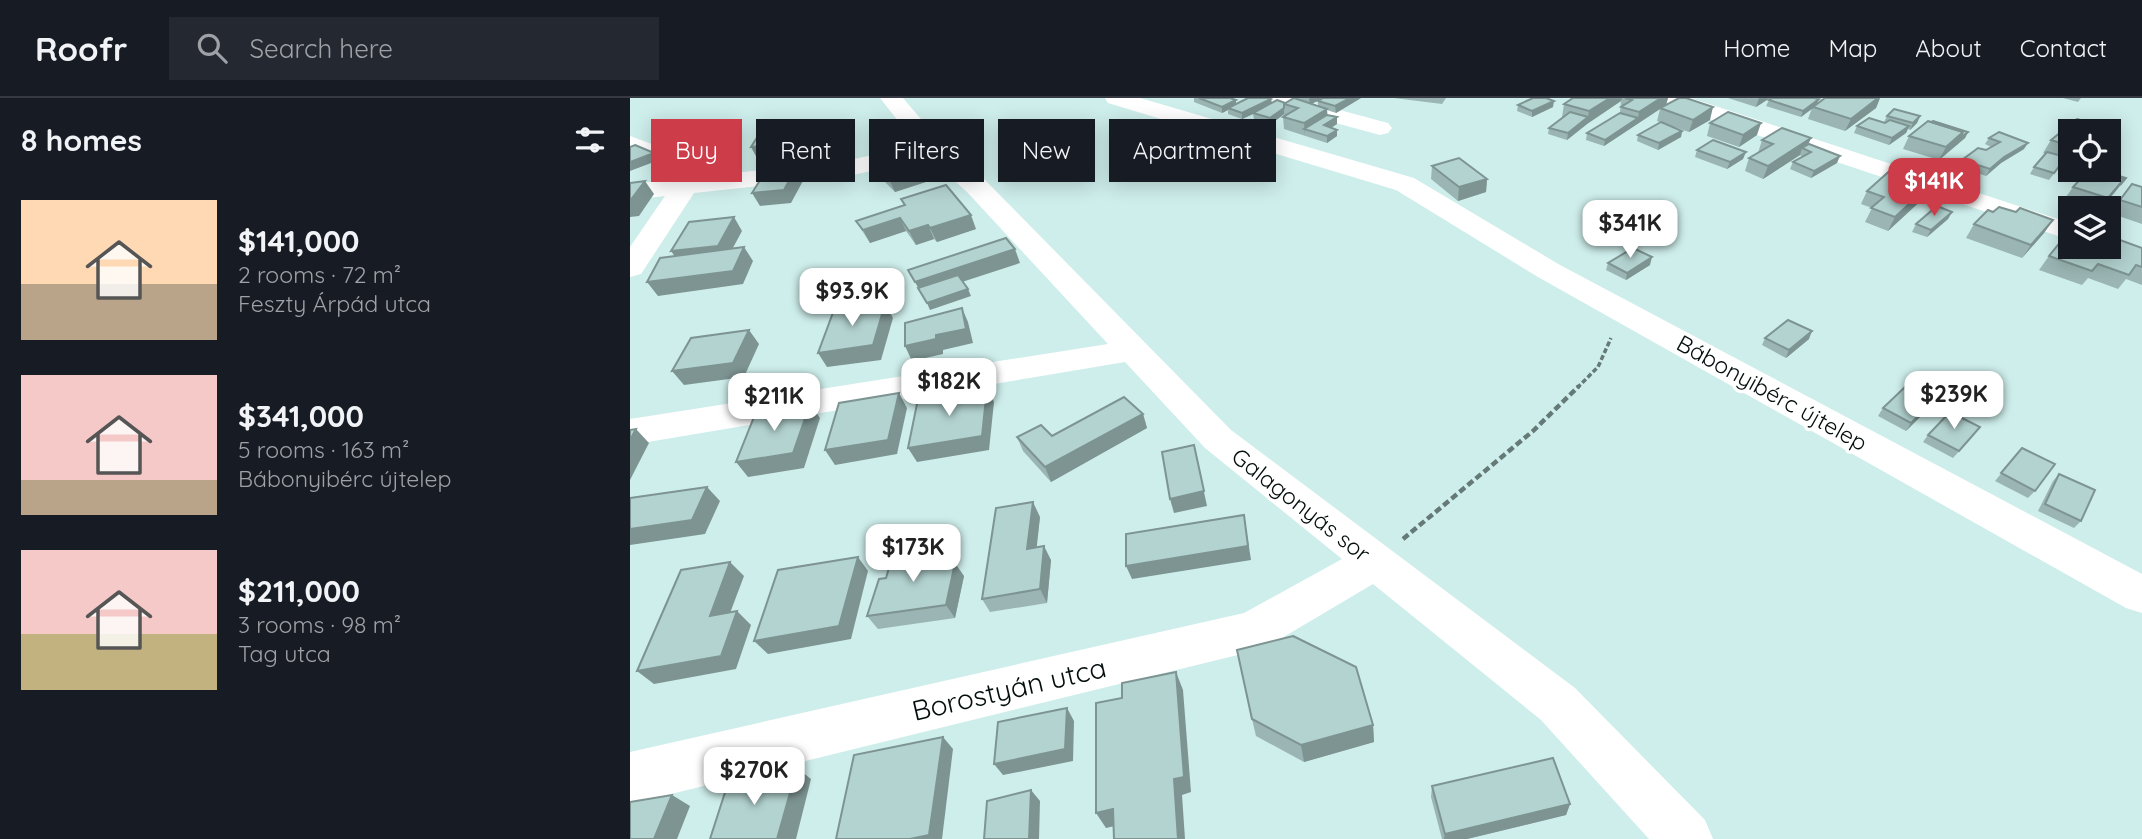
<!DOCTYPE html>
<meta charset="utf-8">
<style>
:root{--surface:#171b24;--page:#242831;--text:#f1f3f6;--muted:#9ea1a6;--line:#363941;--accent:#cc3c49}
body{margin:0;font-family:Quicksand,sans-serif;background:var(--page);color:var(--text);height:100vh;display:flex;flex-direction:column;font-size:26px;white-space:nowrap}
*{box-sizing:border-box;margin:0}
p{font-size:23px;color:var(--muted)}
.icon{flex:none;width:38px;height:38px;fill:none;stroke:currentColor;stroke-width:2;stroke-linecap:round;stroke-linejoin:round}
.map{position:relative;flex:1;overflow:hidden}
.drawer{display:flex;flex-direction:column;background:var(--surface);width:630px}
.drawer>*{flex:none}
.top-card{position:absolute;left:21px;top:21px;width:665px;height:63px;display:flex;gap:14px}
.controls{position:absolute;left:1428px;top:21px;display:grid;gap:14px}
.controls a{display:grid;place-items:center;width:63px;height:63px;border-radius:0px;background:var(--surface);box-shadow:0 4px 18px #0003;font-size:35px}
.price{position:absolute;translate:-50% -60px;padding:0 16px;border-radius:14px;background:#fff;color:#222;font-size:23px;line-height:46px;filter:drop-shadow(0 2px 4px #0008)}
.price::after{content:'';position:absolute;left:50%;top:42px;width:21px;height:16px;margin-left:-10px;background:inherit;clip-path:polygon(0 0,100% 0,50% 100%)}
.price.on{background:var(--accent);color:#fff}
ul{padding:0;list-style:none}
li{display:flex;align-items:center;gap:21px;height:175px;padding:0 21px}
li span{display:grid;place-items:center;flex:none;width:196px;height:140px;border-radius:0px;color:#555}
li>.icon{margin-inline-start:auto}
span .icon{width:84px;height:84px;fill:#fffc;stroke-width:1}
li b{font-size:30px}
h2{display:flex;justify-content:space-between;align-items:center;height:84px;padding:0 21px;font-size:30px}
.tag{padding:0 24px;border-radius:0px;background:var(--surface);box-shadow:0 4px 18px #0003;font-size:24px;line-height:63px}
.tag.on{background:var(--accent);color:#fff}
header{display:flex;align-items:center;gap:42px;box-sizing:border-box;height:98px;padding:0 35px;background:var(--surface);border-bottom:2px solid var(--line)}
header strong{font-size:33px}
nav{display:flex;gap:38px;margin-inline-start:auto;font-size:24px}
.search{width:490px;height:63px;background:var(--page);display:flex;align-items:center;gap:18px;box-sizing:border-box;padding:0 24px;border-radius:0px;color:var(--muted);font-size:26px}
main{display:flex;flex:1;min-height:0}
.map>svg:first-child{display:block}
.lines{fill:none;stroke-linecap:round;stroke-linejoin:round}
.path-far1{stroke:#657977;stroke-width:3.5;stroke-dasharray:5 2.5;stroke-linecap:butt}
.path{stroke:#657977;stroke-width:4.5;stroke-dasharray:7 3.5;stroke-linecap:butt}
.street{fill:#fff;fill-rule:evenodd}
.wall{fill:#9ab5b3}
.shaded-wall{fill:#7d9492}
.building{fill:#b3d3d0;stroke:#7d9492;stroke-width:2}
.labels{text-anchor:middle;stroke-width:7;stroke-linejoin:round;paint-order:stroke}
.street-label{font-size:23px;fill:#040e0d;stroke:#fff}
.near-street-label{font-size:28px;fill:#040e0d;stroke:#fff}
</style>
<header>
<strong>Roofr</strong>
<div class="search"><svg class="icon" aria-label="search" viewBox="0 0 24 24"><circle cx="10" cy="10" r="6"/><path d="M15 15l6 6"/></svg>Search here</div>
<nav><a>Home</a><a>Map</a><a>About</a><a>Contact</a></nav>
</header>
<main>
<section class="drawer">
<h2>8 homes<svg class="icon" aria-label="filters" viewBox="0 0 24 24"><path d="M4 7h16M4 17h16"/><circle cx="9" cy="7" r="2"/><circle cx="15" cy="17" r="2"/></svg></h2>
<ul>
<li><span style="background:linear-gradient(#ffd9b3 60%,#b9a48a 0)"><svg class="icon" aria-label="home" viewBox="0 0 24 24"><path d="M3 11l9-7 9 7M6 9v11h12V9"/></svg></span><div><b>$141,000</b><p>2 rooms · 72 m²</p><p>Feszty Árpád utca</p></div></li>
<li><span style="background:linear-gradient(#f6c9c9 75%,#b9a48a 0)"><svg class="icon" aria-label="home" viewBox="0 0 24 24"><path d="M3 11l9-7 9 7M6 9v11h12V9"/></svg></span><div><b>$341,000</b><p>5 rooms · 163 m²</p><p>Bábonyibérc újtelep</p></div></li>
<li><span style="background:linear-gradient(#f6c9c9 60%,#c2b280 0)"><svg class="icon" aria-label="home" viewBox="0 0 24 24"><path d="M3 11l9-7 9 7M6 9v11h12V9"/></svg></span><div><b>$211,000</b><p>3 rooms · 98 m²</p><p>Tag utca</p></div></li>
</ul>
</section>
<div class="map">
<svg width="1512" height="741" viewBox="0 0 1512 741">
<rect width="100%" height="100%" fill="#ceeeeb"/>
<g class="lines">
<!-- path-far1 -->
<path class="path-far1" d="M947,290L968,269L981,240"/>
<!-- path -->
<path class="path" d="M773,441L903,333L949,288"/>
<!-- street -->
<g class="street">
<path d="M250,0H273L313,47L355,82L601,332L945,590L1075,722L1083,741H1019L911,622L743,486L640,547L624,553L0,706V654L614,515L712,461L575,350L495,264L0,347V321L478,246L337,94L299,60L214,79L64,95L11,176L0,179V149L35,98L0,102V86L48,81L56,75L0,54V38L84,69L88,74L86,77L214,63L288,48Z"/>
<path d="M475,0H510L784,80L930,167L1512,476V515L1496,510L908,179L766,92L478,5Z"/>
<path d="M629,0H665L758,25L762,30L758,35L750,37L632,5Z"/>
<path d="M1028,0H1061L1440,125V142L1031,5Z"/>
</g>
</g>
<!-- wall -->
<g class="wall">
<path d="M564,0H600L606,2V6L641,1L642,5H655L667,1L666,0H692L682,6L688,8V3L693,0H731L706,15L697,12V17L707,26L701,30L707,38L697,45L654,31L653,19L654,16L640,27L624,21L623,16L612,21L598,16V12L592,15L564,4Z"/>
<path d="M764,0H816L812,6Z"/>
<path d="M943,0H1038L1036,7L1080,22L1059,34L1027,23L1030,11L974,48L956,42L957,35L990,15L991,3L957,26L937,42L918,36L919,30L933,19H932L934,6Z"/>
<path d="M1098,0H1140L1126,9Z"/>
<path d="M1195,0H1250L1246,10L1215,33L1178,21L1182,10L1171,19L1136,8L1139,2L1187,6Z"/>
<path d="M1433,0H1451L1448,4Z"/>
<path d="M888,7L923,9L902,19L887,13Z"/>
<path d="M1257,18H1290L1287,25L1280,32L1278,31L1276,35L1259,47L1224,35L1227,28L1254,24Z"/>
<path d="M1080,25L1127,37L1109,49L1077,38Z"/>
<path d="M1052,33L1051,39L1028,52L1007,43L1008,37Z"/>
<path d="M1440,33V57L1435,62L1419,82L1400,76L1404,69L1416,56L1413,55L1421,42Z"/>
<path d="M1338,34L1335,40L1309,62L1273,51L1279,38Z"/>
<path d="M1359,40L1394,51L1371,65L1356,78L1329,69L1332,62L1361,49L1355,46Z"/>
<path d="M1132,42L1179,46L1207,65L1181,80L1160,71L1163,64L1173,59L1170,57L1133,81L1115,73L1119,60L1128,55Z"/>
<path d="M1067,52L1113,61L1097,71L1065,59Z"/>
<path d="M267,61L299,68L305,81L265,94L250,79L244,66Z"/>
<path d="M802,68L857,81L856,94L828,103L801,81Z"/>
<path d="M1496,80L1471,110H1459L1434,102L1443,89Z"/>
<path d="M1305,82L1298,96L1258,133L1235,124L1242,110L1231,106L1237,93Z"/>
<path d="M1512,89V126L1480,115L1490,102Z"/>
<path d="M271,101L346,131L307,144L304,141L286,147L276,133L240,145L226,123L274,108Z"/>
<path d="M1322,114L1318,121L1297,139L1282,134L1286,126Z"/>
<path d="M1363,114H1386L1423,122L1414,135L1392,160L1336,140L1344,126Z"/>
<path d="M1512,150V187L1496,181L1488,191L1458,180L1452,187L1409,172L1419,158Z"/>
<path d="M978,165L1020,167L996,182L976,172Z"/>
<path d="M1135,240L1179,241L1156,260L1132,247Z"/>
<path d="M1253,310H1299L1276,333L1248,318Z"/>
<path d="M513,316L517,330L421,384L393,353L387,339L422,338Z"/>
<path d="M1345,336L1323,360L1293,344L1298,337Z"/>
<path d="M1392,350L1405,393L1398,400L1365,383Z"/>
<path d="M1429,376L1451,423L1444,430L1408,413L1423,383Z"/>
<path d="M410,419L406,450L421,462L417,505L360,514L352,501Z"/>
<path d="M316,464L315,466L334,478L325,520L248,531L237,518L256,480Z"/>
<path d="M622,621L743,627L744,644L674,664L626,638Z"/>
<path d="M802,688L940,706L936,717L837,741H812L801,699Z"/>
</g>
<!-- shaded-wall -->
<g class="shaded-wall">
<path d="M680,0H692L680,7L679,1Z"/>
<path d="M720,0H731L706,15L705,8Z"/>
<path d="M980,0H992L991,3L957,26L937,42L938,35L958,19L959,13Z"/>
<path d="M1031,0H1038L1036,7L974,48L975,42L1008,20L1009,14Z"/>
<path d="M1129,0H1140L1126,9Z"/>
<path d="M1248,0H1250L1246,10L1215,33L1221,21Z"/>
<path d="M641,1L642,7L623,15V16L612,21V15Z"/>
<path d="M1189,1L1186,8L1171,19L1173,13Z"/>
<path d="M606,2V8L598,10V12L592,15V9Z"/>
<path d="M924,3L923,9L902,19V13Z"/>
<path d="M1083,9L1080,22L1059,34L1063,22Z"/>
<path d="M654,10V16L640,27V20Z"/>
<path d="M697,11L698,23L674,31L675,37L674,25Z"/>
<path d="M1290,18L1287,25L1280,32L1283,25Z"/>
<path d="M707,19V26L694,34V27Z"/>
<path d="M1131,25L1127,37L1109,49L1113,37Z"/>
<path d="M160,28L167,40L170,34L177,47L171,58L128,62L121,49L155,35Z"/>
<path d="M1279,28L1276,35L1259,47L1262,40Z"/>
<path d="M707,32V38L697,45V38Z"/>
<path d="M1052,33L1051,39L1028,52L1029,45Z"/>
<path d="M1333,34H1338L1335,40L1309,62L1316,49Z"/>
<path d="M1181,40L1176,52L1172,50L1170,57L1133,81L1138,68Z"/>
<path d="M1398,45L1394,51L1371,65L1356,78L1360,71L1374,59Z"/>
<path d="M1116,54L1113,61L1097,71L1100,64Z"/>
<path d="M24,55L29,62L0,73V64Z"/>
<path d="M1210,58L1207,65L1181,80L1184,73Z"/>
<path d="M167,68L174,81L161,105L130,108L122,95Z"/>
<path d="M299,68L305,81L265,94L259,81Z"/>
<path d="M1496,80L1485,94L1471,110L1478,100Z"/>
<path d="M857,81L856,94L828,103L829,89Z"/>
<path d="M1305,82L1298,96L1258,133L1265,119Z"/>
<path d="M15,83L24,96L9,118L0,119V103Z"/>
<path d="M1322,114L1318,121L1297,139L1301,132Z"/>
<path d="M341,117L346,131L307,144L300,130Z"/>
<path d="M104,119L112,133L97,161L51,167L41,153Z"/>
<path d="M270,120L276,133L240,145L233,132Z"/>
<path d="M1423,122L1414,135L1392,160L1401,147Z"/>
<path d="M298,127L304,141L286,147L279,133Z"/>
<path d="M114,149L123,163L113,186L28,198L17,184Z"/>
<path d="M385,151L390,165L292,197L285,184Z"/>
<path d="M1022,159L1020,167L996,182L997,175Z"/>
<path d="M338,191L341,198L300,212L297,205Z"/>
<path d="M255,206L263,220L251,262L197,269L188,255Z"/>
<path d="M332,210L338,224L343,245L313,252V256L282,263L275,248L306,237Z"/>
<path d="M119,232L129,246L114,279L54,287L42,273Z"/>
<path d="M1182,233L1179,241L1156,260L1159,252Z"/>
<path d="M357,290L364,304L359,352L287,364L278,350Z"/>
<path d="M269,295L277,310L267,356L205,367L195,352Z"/>
<path d="M1304,303L1299,310L1276,333L1281,325Z"/>
<path d="M180,306L190,320L174,370L118,379L106,364Z"/>
<path d="M513,316L517,330L421,384L415,369Z"/>
<path d="M6,331L19,345L0,382V342Z"/>
<path d="M564,347L577,408L544,415L540,401Z"/>
<path d="M77,389L90,403L75,436L0,447V431Z"/>
<path d="M403,404L410,419L405,465L397,451Z"/>
<path d="M614,417L621,462L502,481L496,468Z"/>
<path d="M414,448L421,462L417,505L410,491Z"/>
<path d="M307,450L316,464L312,481L302,467Z"/>
<path d="M228,459L238,473L221,541L138,556L124,543Z"/>
<path d="M100,464L114,478L94,531L80,518Z"/>
<path d="M325,465L334,478L325,520L316,507Z"/>
<path d="M107,513L121,527L106,571L24,586L7,573Z"/>
<path d="M546,574L553,592L561,694L552,697L555,741H548L544,681Z"/>
<path d="M437,610L444,623L443,663L373,677L364,666Z"/>
<path d="M743,627L744,644L674,664L671,647Z"/>
<path d="M313,639L323,651L312,741H280Z"/>
<path d="M167,670L181,681L166,741H147Z"/>
<path d="M401,692L410,703L409,741H399Z"/>
<path d="M42,697L60,708L47,741H24Z"/>
<path d="M940,706L936,717L837,741H814L815,736Z"/>
<path d="M483,711L493,726L476,730L466,715Z"/>
</g>
<!-- building -->
<g class="building">
<path d="M569,0H600L606,2L592,9Z"/>
<path d="M618,0H639L641,1L612,15L598,10Z"/>
<path d="M664,0L697,11L674,25L653,19L668,10L654,6Z"/>
<path d="M693,0H720L705,8L688,3Z"/>
<path d="M903,0H916L924,3L902,13L888,7Z"/>
<path d="M943,0H980L959,13L934,6Z"/>
<path d="M995,0H1031L1009,14L991,9L1002,2Z"/>
<path d="M1049,0H1056L1083,9L1063,22L1030,10Z"/>
<path d="M1142,0H1184L1189,1L1173,13L1139,2Z"/>
<path d="M1195,0H1248L1221,21L1183,9Z"/>
<path d="M647,2L655,5L654,6V10L640,20L623,15Z"/>
<path d="M1264,11L1290,18L1283,25L1257,18Z"/>
<path d="M940,14L958,19L938,35L919,30Z"/>
<path d="M1098,14L1131,25L1113,37L1080,25Z"/>
<path d="M990,15L1008,20L975,42L957,35Z"/>
<path d="M697,17L707,19L694,27L707,32L697,38L674,31Z"/>
<path d="M1239,20L1255,25L1260,22L1279,28L1262,40L1227,28Z"/>
<path d="M1447,21L1468,27L1461,33H1440V48L1421,42Z"/>
<path d="M1298,23L1333,34L1316,49L1279,38Z"/>
<path d="M1303,23L1338,34L1330,40L1333,34L1301,24Z"/>
<path d="M1031,24L1052,33L1029,45L1008,37Z"/>
<path d="M160,28L155,35L170,34L164,45L121,49L133,30Z"/>
<path d="M1152,30L1181,40L1138,68L1119,60L1143,46L1132,42Z"/>
<path d="M1369,34L1398,45L1374,59L1360,71L1332,62L1348,50L1356,52L1370,44L1359,40Z"/>
<path d="M1083,42L1116,54L1100,64L1067,52Z"/>
<path d="M1179,46L1210,58L1184,73L1163,64L1181,54L1172,50Z"/>
<path d="M5,47L24,55L0,64V49Z"/>
<path d="M1417,54L1436,59L1424,75L1404,69Z"/>
<path d="M286,55L299,68L259,81L244,66L265,59L267,61Z"/>
<path d="M829,60L857,81L829,89L802,68Z"/>
<path d="M167,68L154,92L122,95L137,71Z"/>
<path d="M1264,69L1305,82L1265,119L1241,110L1254,99L1237,93Z"/>
<path d="M1459,72H1465L1494,81L1478,100L1443,89Z"/>
<path d="M1465,72H1469L1496,80L1490,87L1494,81Z"/>
<path d="M15,83L0,103V85Z"/>
<path d="M1502,86L1512,89V109L1490,102Z"/>
<path d="M316,87L341,117L300,130L298,127L279,133L270,120L233,132L226,123L275,107L271,101Z"/>
<path d="M1307,108L1322,114L1301,132L1286,126Z"/>
<path d="M1369,109L1386,114L1390,110L1423,122L1401,147L1344,126L1358,112L1363,114Z"/>
<path d="M104,119L88,148L41,153L59,124Z"/>
<path d="M1440,132V149H1479V138L1512,150V169L1506,167L1499,177L1468,166L1462,173L1419,158Z"/>
<path d="M376,140L385,151L285,184L278,172Z"/>
<path d="M114,149L103,173L17,184L30,160Z"/>
<path d="M1003,150L1022,159L997,175L978,165Z"/>
<path d="M328,177L338,191L297,205L288,190Z"/>
<path d="M255,206L243,247L188,255L204,212Z"/>
<path d="M332,210L336,231L306,237V241L275,248V225Z"/>
<path d="M1158,222L1182,233L1159,252L1135,240Z"/>
<path d="M119,232L103,265L42,273L61,240Z"/>
<path d="M1275,289L1304,303L1281,325L1253,310Z"/>
<path d="M357,290L352,338L278,350L288,301Z"/>
<path d="M269,295L258,342L195,352L209,305Z"/>
<path d="M494,299L513,316L415,369L387,339L411,327L422,338Z"/>
<path d="M180,306L163,355L106,364L126,314Z"/>
<path d="M1320,314L1350,329L1329,353L1298,337Z"/>
<path d="M6,331L0,342V332Z"/>
<path d="M564,347L574,393L540,401L532,354Z"/>
<path d="M1392,350L1425,366L1405,393L1371,375Z"/>
<path d="M1429,376L1465,392L1451,423L1415,406Z"/>
<path d="M77,389L62,422L0,431V400Z"/>
<path d="M403,404L397,451L414,448L410,491L352,501L366,410Z"/>
<path d="M614,417L618,448L496,468V436Z"/>
<path d="M307,450L302,467L325,465L316,507L237,518L249,481L256,480L263,456Z"/>
<path d="M228,459L209,528L124,543L148,472Z"/>
<path d="M100,464L80,518L107,513L91,558L7,573L51,472Z"/>
<path d="M663,538L726,569L743,627L671,647L622,621L607,552Z"/>
<path d="M546,574L554,679L544,681L548,741H484L483,711L466,715V605L492,600V585Z"/>
<path d="M437,610L435,651L364,666L368,624Z"/>
<path d="M313,639L299,737L280,741H206L224,657Z"/>
<path d="M923,660L940,706L815,736L802,688Z"/>
<path d="M167,670L147,741H80L99,682Z"/>
<path d="M401,692L399,741H354L357,703Z"/>
<path d="M42,697L24,741H0V704Z"/>
</g>
<g class="labels">
<!-- street labels -->
<g class="street-label">
<text transform="translate(1142 295) rotate(29)" y="8">Bábonyibérc újtelep</text>
<text transform="translate(671 407) rotate(38)" y="8">Galagonyás sor</text>
</g>
<!-- near-street labels -->
<g class="near-street-label">
<text transform="translate(379 591) rotate(-13)" y="10">Borostyán utca</text>
</g>
</g>
</svg>
<div class="controls">
<a><svg class="icon" aria-label="locate" viewBox="0 0 24 24"><circle cx="12" cy="12" r="6"/><path d="M12 2v4M12 18v4M2 12h4M18 12h4"/></svg></a>
<a><svg class="icon" aria-label="layers" viewBox="0 0 24 24"><path d="M12 4l9 5-9 5-9-5zM3 14l9 5 9-5"/></svg></a>
</div>
<b class="price on" style="left:1304px;top:120px">$141K</b>
<b class="price" style="left:1000px;top:162px">$341K</b>
<b class="price" style="left:222px;top:230px">$93.9K</b>
<b class="price" style="left:319px;top:320px">$182K</b>
<b class="price" style="left:1324px;top:333px">$239K</b>
<b class="price" style="left:144px;top:335px">$211K</b>
<b class="price" style="left:283px;top:486px">$173K</b>
<b class="price" style="left:124px;top:709px">$270K</b>
<div class="top-card">
<a class="tag on">Buy</a>
<a class="tag">Rent</a>
<a class="tag">Filters</a>
<a class="tag">New</a>
<a class="tag">Apartment</a>
</div>
</div>
</main>
